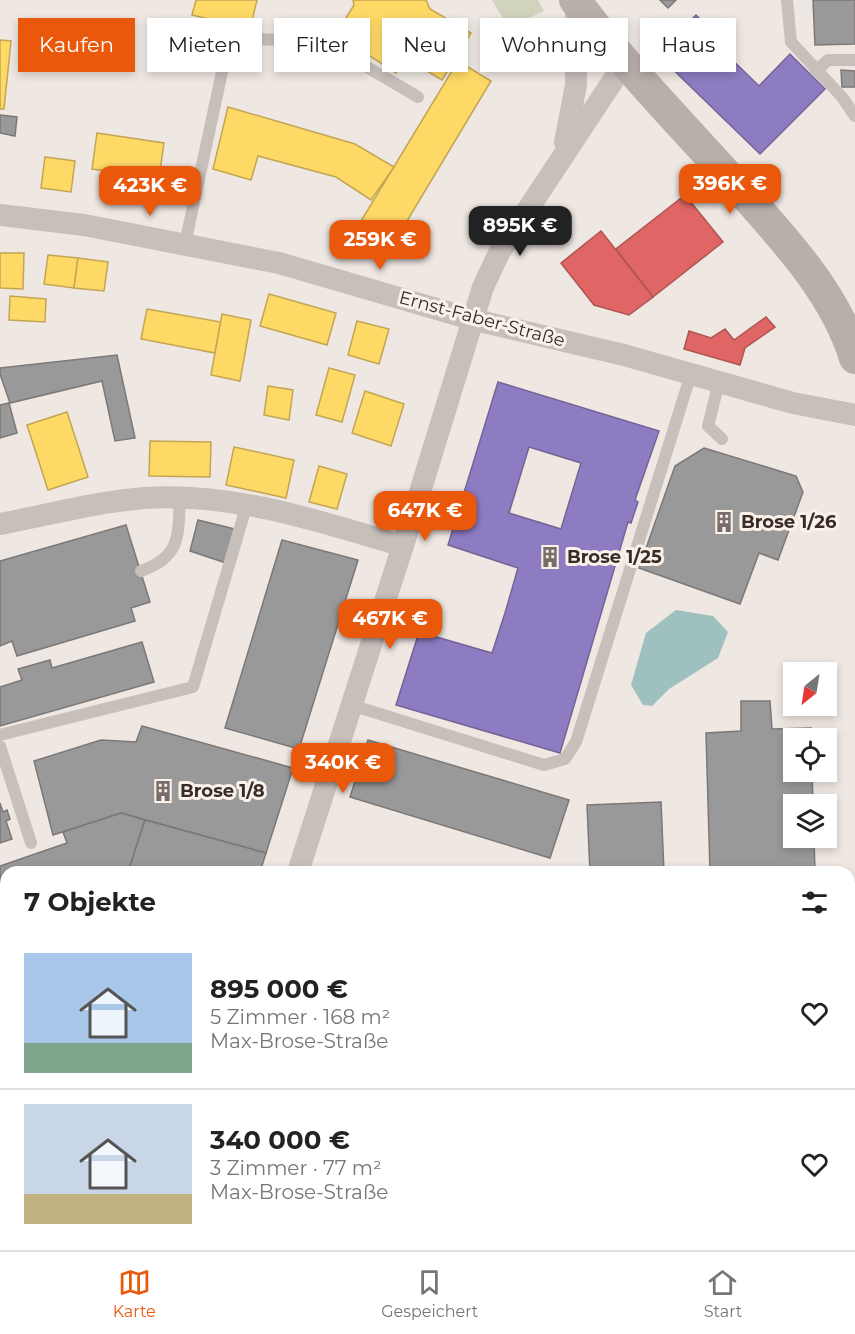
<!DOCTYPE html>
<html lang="de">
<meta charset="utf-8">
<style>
:root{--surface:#fff;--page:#f2f2f2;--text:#222;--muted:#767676;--line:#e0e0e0;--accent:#ea580c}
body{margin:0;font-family:Montserrat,sans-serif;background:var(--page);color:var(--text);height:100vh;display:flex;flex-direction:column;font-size:22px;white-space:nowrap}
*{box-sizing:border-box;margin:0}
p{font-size:20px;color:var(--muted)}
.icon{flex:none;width:33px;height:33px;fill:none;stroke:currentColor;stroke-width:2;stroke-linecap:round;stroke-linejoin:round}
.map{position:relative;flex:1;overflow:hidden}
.drawer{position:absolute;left:0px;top:866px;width:855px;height:386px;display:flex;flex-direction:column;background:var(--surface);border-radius:18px 18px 0 0;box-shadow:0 3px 9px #0003}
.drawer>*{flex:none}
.top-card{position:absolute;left:18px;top:18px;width:819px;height:54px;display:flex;gap:12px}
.needle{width:39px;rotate:210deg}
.fabs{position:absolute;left:783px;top:662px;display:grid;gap:12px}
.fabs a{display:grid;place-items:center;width:54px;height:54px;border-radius:0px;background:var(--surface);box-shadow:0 3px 9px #0003;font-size:30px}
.price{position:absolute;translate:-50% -51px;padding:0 14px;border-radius:12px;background:var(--accent);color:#fff;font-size:20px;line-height:39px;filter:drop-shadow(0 2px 3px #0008)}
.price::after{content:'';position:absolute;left:50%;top:36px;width:18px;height:14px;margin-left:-9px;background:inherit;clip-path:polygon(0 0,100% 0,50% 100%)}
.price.on{background:#222;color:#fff}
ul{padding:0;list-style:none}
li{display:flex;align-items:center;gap:18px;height:150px;padding:0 24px}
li+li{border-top:2px solid var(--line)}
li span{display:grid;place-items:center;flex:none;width:168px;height:120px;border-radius:0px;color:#555}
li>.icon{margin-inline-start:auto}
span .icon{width:72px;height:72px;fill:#fffc;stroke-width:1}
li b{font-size:26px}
h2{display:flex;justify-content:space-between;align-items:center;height:72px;padding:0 24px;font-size:26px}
.pill{padding:0 21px;border-radius:0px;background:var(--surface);box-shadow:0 3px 9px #0003;font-size:21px;line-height:54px}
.pill.on{background:var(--accent);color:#fff}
.tabs{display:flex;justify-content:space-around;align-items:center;height:84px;border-top:2px solid var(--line);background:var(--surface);font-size:16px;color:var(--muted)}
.tabs a{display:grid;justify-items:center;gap:3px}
.tabs .on{color:var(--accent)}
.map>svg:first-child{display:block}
.green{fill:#d1d3bc}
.water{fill:#9ec0be}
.homes{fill:#ffd966;stroke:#c3a554;stroke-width:1.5}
.shops{fill:#e06666;stroke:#ae5554;stroke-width:1.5}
.offices{fill:#8e7cc3;stroke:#746495;stroke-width:1.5;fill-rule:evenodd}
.public{fill:#76a5af;stroke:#638187;stroke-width:1.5}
.industry{fill:#999;stroke:#7c7877;stroke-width:1.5}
.building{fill:#c2a9a3}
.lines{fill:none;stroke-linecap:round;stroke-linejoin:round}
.lane{stroke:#c7bfba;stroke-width:12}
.street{stroke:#c7bfba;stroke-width:22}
.secondary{stroke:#b8afab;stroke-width:32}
.labels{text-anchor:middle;stroke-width:6;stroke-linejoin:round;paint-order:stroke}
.street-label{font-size:18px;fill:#382c29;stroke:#faf1e9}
.poi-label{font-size:18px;font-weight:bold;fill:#382c29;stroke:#faf1e9;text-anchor:start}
</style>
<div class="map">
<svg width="855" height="1250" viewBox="0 0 855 1250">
<rect width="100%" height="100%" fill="#eee7e2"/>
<!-- green -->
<g class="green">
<path d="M492,0H538L544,11L508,27Z"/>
<path d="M0,1176L6,1187V1245H40L43,1250H0Z"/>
<path d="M74,1245H149L147,1250H77Z"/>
</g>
<!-- water -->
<path class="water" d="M676,610L713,616L728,632L718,658L669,689L652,706L643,705L631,685L646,633Z"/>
<!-- homes -->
<g class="homes">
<path d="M196,0H257L250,29L192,15Z"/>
<path d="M353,0H426L430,9L471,33L442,80L407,59L396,73L336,34L354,5Z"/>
<path d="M0,40L11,41L4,109H0Z"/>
<path d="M458,61L491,81L395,241L361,221Z"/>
<path d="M228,107L355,144L394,167L371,200L336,177L258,156L251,180L213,169Z"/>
<path d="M97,133L164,143L159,178L92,169Z"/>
<path d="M45,157L75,161L71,192L41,188Z"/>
<path d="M0,253H24L23,289L0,288Z"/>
<path d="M48,255L78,258L74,288L44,284Z"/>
<path d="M78,258L108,262L104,291L74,288Z"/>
<path d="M269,294L336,313L327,345L260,326Z"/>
<path d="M10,296L46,299L45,322L9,320Z"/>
<path d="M147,309L221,322L215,353L141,339Z"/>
<path d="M222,314L251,320L240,381L211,375Z"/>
<path d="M357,321L389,329L379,364L348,355Z"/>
<path d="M329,368L355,375L342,422L316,415Z"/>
<path d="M268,386L293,390L289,420L264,415Z"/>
<path d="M365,391L404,404L391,446L352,433Z"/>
<path d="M67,412L88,477L48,490L27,425Z"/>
<path d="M150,441L211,442L210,477L149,476Z"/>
<path d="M234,447L294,460L286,498L226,485Z"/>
<path d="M319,466L347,474L337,509L309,502Z"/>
</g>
<!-- shops -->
<g class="shops">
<path d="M685,195L723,242L653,297L616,249Z"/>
<path d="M601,231L653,297L629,315L594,305L561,263Z"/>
<path d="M766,317L775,327L745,348L740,365L684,349L689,331L711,338L725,329L734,340Z"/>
</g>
<!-- offices -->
<g class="offices">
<path d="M696,15L717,36L713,41L759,86L790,54L825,89L760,154L657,54Z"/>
<path d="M498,382L659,431L635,500L638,502L631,523L628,522L560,753L396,705L419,632L492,653L505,613L518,568L448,545ZM529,447L581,463L561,529L509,513Z"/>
</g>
<!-- public -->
<path class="public" d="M635,1245H672L641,1250H636Z"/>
<!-- industry -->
<g class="industry">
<path d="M660,0H676L668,8Z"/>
<path d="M813,0H855V44L815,45Z"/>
<path d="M841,70L855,71V87H842Z"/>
<path d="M0,115L17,117L15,136L0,133Z"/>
<path d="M117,355L135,438L115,441L102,381L10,403L0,374V368Z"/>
<path d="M9,403L17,433L0,438V405Z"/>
<path d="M704,448L796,476L803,492L778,560L759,553L740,604L639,568L675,466Z"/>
<path d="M198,520L235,529L226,563L190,551Z"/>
<path d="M126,525L150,602L131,608L135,621L17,656L12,641L0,646V561Z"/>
<path d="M282,540L358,560L299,749L225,728Z"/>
<path d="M142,642L154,682L0,726V687L22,680L18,669L50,660L52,668Z"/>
<path d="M741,701H770L772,729L811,728V738H794V771H812L813,804H794V837H814L815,872H710L706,733L741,731Z"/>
<path d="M142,726L293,768L266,853L121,813L53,835L34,761L101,740L136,742Z"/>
<path d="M368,740L569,800L550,858L350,797Z"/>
<path d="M661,802L664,872H590L587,805Z"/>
<path d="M0,803L3,812L7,810L10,819L6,821L12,839L0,843Z"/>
<path d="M121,813L145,820L128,872H6V1005L0,1007V866L67,843L63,832Z"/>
<path d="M145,820L266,853L260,872H128Z"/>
<path d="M198,1245H245L243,1250H197Z"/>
<path d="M310,1245H354L355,1250H310Z"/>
<path d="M354,1245H422L424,1250H355Z"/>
</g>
<!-- building -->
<path class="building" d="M434,1245H484L485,1250H435Z"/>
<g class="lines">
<!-- lane -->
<g class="lane">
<path d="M787,0L791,42L842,97L855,116"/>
<path d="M816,71L828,60H855"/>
<path d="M185,244L222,72L228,60L242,47L259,39L326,43L418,97"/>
<path d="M719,382L708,426L722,439"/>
<path d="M141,571C181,557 178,536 180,499"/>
<path d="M351,705L544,765L565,759L576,742L691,374"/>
<path d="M0,735L193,687L247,504"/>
<path d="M0,746L31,843"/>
<path d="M0,1030L6,1029"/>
<path d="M620,1245L621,1250"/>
<path d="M747,1245L748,1250"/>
<path d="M278,1250L279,1245"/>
</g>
<!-- street -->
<g class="street">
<path d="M565,142L576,85V1"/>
<path d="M0,215L84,225L279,263L471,319L624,355L793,403L855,415"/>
<path d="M0,524C47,515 96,502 144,498C233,492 319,521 403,546"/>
<path d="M298,872L416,505L483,287L499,253L624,64"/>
<path d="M849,1241L855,1240"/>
<path d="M171,1250L172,1245"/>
<path d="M786,1250L820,1245"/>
</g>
<!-- secondary -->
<g class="secondary">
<path d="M575,0C627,70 688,131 746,196C789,244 836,296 855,358"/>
<path d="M0,1156L6,1167"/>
<path d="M48,1245L50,1250"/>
</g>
</g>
<!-- icons -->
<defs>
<symbol id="building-bare" viewBox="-9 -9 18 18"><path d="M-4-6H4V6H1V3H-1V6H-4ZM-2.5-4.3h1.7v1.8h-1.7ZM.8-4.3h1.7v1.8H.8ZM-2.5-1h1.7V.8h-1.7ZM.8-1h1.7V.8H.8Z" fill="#786d6a" stroke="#faf1e9" stroke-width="2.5" paint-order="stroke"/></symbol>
</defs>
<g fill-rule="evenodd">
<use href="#building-bare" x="709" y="507" width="30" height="30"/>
<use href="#building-bare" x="535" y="542" width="30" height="30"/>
<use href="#building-bare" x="148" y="776" width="30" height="30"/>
</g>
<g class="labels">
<!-- street labels -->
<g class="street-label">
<text transform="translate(482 319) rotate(15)" y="6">Ernst-Faber-Straße</text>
</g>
<!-- poi labels -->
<g class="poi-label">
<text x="741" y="528">Brose 1/26</text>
<text x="567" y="563">Brose 1/25</text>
<text x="180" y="797">Brose 1/8</text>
</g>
</g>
</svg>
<div class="fabs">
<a><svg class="needle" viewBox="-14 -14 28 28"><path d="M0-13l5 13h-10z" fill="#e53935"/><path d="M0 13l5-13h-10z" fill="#767676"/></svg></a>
<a><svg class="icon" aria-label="locate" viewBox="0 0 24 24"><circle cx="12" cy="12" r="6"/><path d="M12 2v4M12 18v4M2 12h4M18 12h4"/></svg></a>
<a><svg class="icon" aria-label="layers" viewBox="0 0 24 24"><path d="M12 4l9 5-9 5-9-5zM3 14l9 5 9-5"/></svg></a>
</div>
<b class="price" style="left:730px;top:215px">396K €</b>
<b class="price" style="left:150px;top:217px">423K €</b>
<b class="price on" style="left:520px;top:257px">895K €</b>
<b class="price" style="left:380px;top:271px">259K €</b>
<b class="price" style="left:425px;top:542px">647K €</b>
<b class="price" style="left:390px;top:650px">467K €</b>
<b class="price" style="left:343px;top:794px">340K €</b>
<div class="top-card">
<a class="pill on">Kaufen</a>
<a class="pill">Mieten</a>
<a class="pill">Filter</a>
<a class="pill">Neu</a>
<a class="pill">Wohnung</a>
<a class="pill">Haus</a>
</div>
<section class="drawer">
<h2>7 Objekte<svg class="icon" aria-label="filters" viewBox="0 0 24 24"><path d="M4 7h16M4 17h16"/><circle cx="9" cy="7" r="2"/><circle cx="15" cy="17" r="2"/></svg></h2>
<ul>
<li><span style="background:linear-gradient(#a9c7e8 75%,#7fa58c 0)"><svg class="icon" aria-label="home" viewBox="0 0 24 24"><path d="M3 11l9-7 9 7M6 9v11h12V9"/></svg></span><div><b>895 000 €</b><p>5 Zimmer · 168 m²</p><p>Max-Brose-Straße</p></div><svg class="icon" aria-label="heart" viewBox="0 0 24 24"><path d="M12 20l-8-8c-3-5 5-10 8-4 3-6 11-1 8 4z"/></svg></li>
<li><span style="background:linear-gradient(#c9d6e8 75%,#c2b280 0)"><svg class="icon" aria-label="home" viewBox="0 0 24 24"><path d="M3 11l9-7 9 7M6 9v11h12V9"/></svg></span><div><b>340 000 €</b><p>3 Zimmer · 77 m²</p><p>Max-Brose-Straße</p></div><svg class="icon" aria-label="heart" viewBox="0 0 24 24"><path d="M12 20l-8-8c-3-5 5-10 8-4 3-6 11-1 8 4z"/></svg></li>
</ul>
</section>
</div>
<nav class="tabs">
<a class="on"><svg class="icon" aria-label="map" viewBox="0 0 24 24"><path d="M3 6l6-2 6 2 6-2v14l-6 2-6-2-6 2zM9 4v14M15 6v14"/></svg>Karte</a>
<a><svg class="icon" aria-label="saved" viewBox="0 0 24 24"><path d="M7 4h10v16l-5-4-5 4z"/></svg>Gespeichert</a>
<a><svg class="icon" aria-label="home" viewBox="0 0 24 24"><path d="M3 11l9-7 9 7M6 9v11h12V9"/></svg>Start</a>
</nav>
